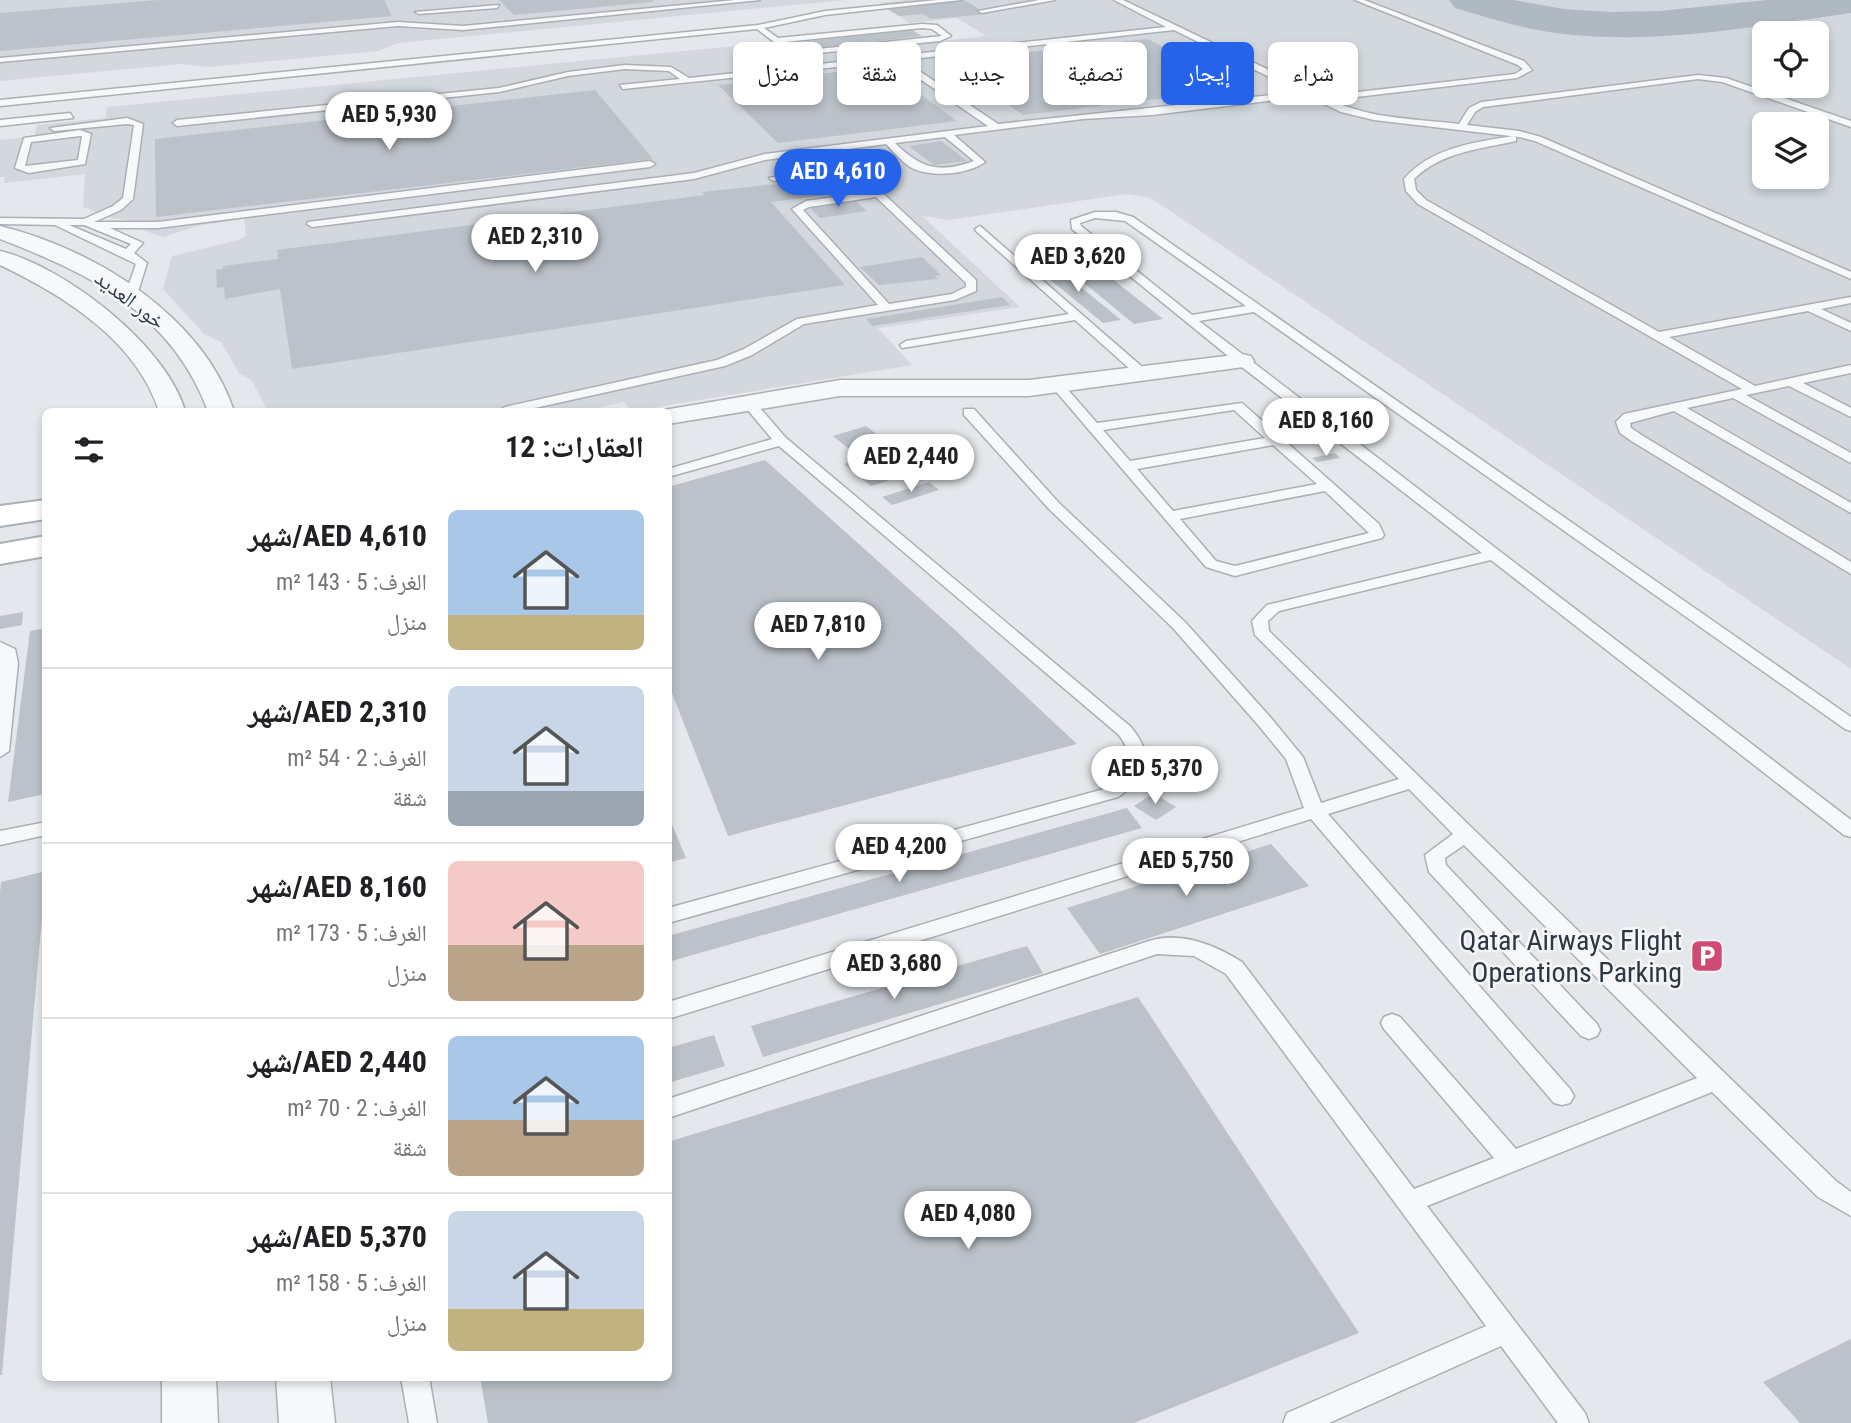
<!DOCTYPE html>
<html lang="ar">
<meta charset="utf-8">
<style>
:root{--surface:#fff;--page:#f2f2f2;--text:#202124;--muted:#757577;--line:#e0e0e0;--accent:#2563eb}
body{margin:0;font-family:"Roboto Condensed","Noto Naskh Arabic",sans-serif;background:var(--page);color:var(--text);direction:rtl;height:100vh;display:flex;flex-direction:column;font-size:26px;white-space:nowrap}
*{box-sizing:border-box;margin:0}
p{font-size:23px;color:var(--muted)}
.icon{flex:none;width:38px;height:38px;fill:none;stroke:currentColor;stroke-width:2;stroke-linecap:round;stroke-linejoin:round}
.map{position:relative;flex:1;overflow:hidden;direction:ltr}
.drawer{position:absolute;left:42px;top:408px;width:630px;height:973px;display:flex;flex-direction:column;background:var(--surface);border-radius:10px;box-shadow:0 4px 10px #0003;direction:rtl}
.drawer>*{flex:none}
.top-card{position:absolute;left:693px;top:42px;width:665px;height:63px;direction:rtl;display:flex;gap:14px}
.controls{position:absolute;left:1752px;top:21px;display:grid;gap:14px}
.controls a{display:grid;place-items:center;width:77px;height:77px;border-radius:10px;background:var(--surface);box-shadow:0 4px 10px #0003;font-size:35px}
.price{position:absolute;translate:-50% -60px;padding:0 16px;border-radius:24px;background:#fff;color:#222;font-size:23px;line-height:46px;filter:drop-shadow(0 2px 4px #0008)}
.price::after{content:'';position:absolute;left:50%;top:42px;width:21px;height:16px;margin-left:-10px;background:inherit;clip-path:polygon(0 0,100% 0,50% 100%)}
.price.selected{background:var(--accent);color:#fff}
ul{padding:0;list-style:none}
li{display:flex;align-items:center;gap:21px;height:175px;padding:0 28px}
li+li{border-top:2px solid var(--line)}
li span{display:grid;place-items:center;flex:none;width:196px;height:140px;border-radius:10px;color:#555}
li>.icon{margin-inline-start:auto}
span .icon{width:84px;height:84px;fill:#fffc;stroke-width:1}
li b{font-size:30px}
h2{display:flex;justify-content:space-between;align-items:center;height:84px;padding:0 28px;font-size:30px}
.pill{padding:0 24px;border-radius:10px;background:var(--surface);box-shadow:0 4px 10px #0003;font-size:24px;line-height:63px}
.pill.selected{background:var(--accent);color:#fff}
.map>svg:first-child{display:block}
.built{fill:#d2d8de;fill-rule:evenodd}
.lines{fill:none;stroke-linecap:round;stroke-linejoin:round}
.taxiway{fill:#b0b9c1;fill-rule:evenodd}
.building{fill:#bbc2c9}
.lane-casing{stroke:#a9b0b6;stroke-width:3}
.street-casing{stroke:#a9b0b6;stroke-width:3}
.secondary-casing{stroke:#a9b0b6;stroke-width:4}
.lane{fill:#f7f8fa;fill-rule:evenodd}
.street{fill:#f7f8fa;fill-rule:evenodd}
.secondary{fill:#fff;fill-rule:evenodd}
.labels{text-anchor:middle;stroke-width:5;stroke-linejoin:round;paint-order:stroke}
.far-street-label{font-size:21px;fill:#2b3844;stroke:#f4f7f9}
.near-poi-label{font-size:28px;fill:#2b3844;stroke:#f4f7f9;text-anchor:end}
</style>
<div class="map">
<svg width="1851" height="1423" viewBox="0 0 1851 1423">
<rect width="100%" height="100%" fill="#e4e8ec"/>
<!-- built -->
<g class="built">
<path d="M0,0H846L398,43L378,51L210,67L181,64L0,81Z"/>
<path d="M906,0H1851V669L1151,198L1126,194L949,220L922,216L1020,307L878,328L912,365L633,411L623,402L585,411H268L251,380L239,373L221,342L204,334L163,289L172,256L239,240L246,236L244,219L198,226L163,237L131,226L135,221L111,218L83,207L85,174L4,183L5,177H0V140L34,136L37,125L106,118L107,107L735,46L760,49L772,60H779L986,36L957,18L909,23L880,3ZM1764,33H1816V86H1764ZM1764,124H1816V177H1764Z"/>
</g>
<g class="lines">
<!-- taxiway -->
<path class="taxiway" d="M1449,0H1513L1564,9L1611,12L1659,11L1767,0H1851V13C1757,26 1660,45 1564,34C1527,30 1491,19 1455,8Z"/>
</g>
<!-- building -->
<g class="building">
<path d="M159,0H384L392,16L0,51V13Z"/>
<path d="M499,0H653V2L514,15Z"/>
<path d="M964,0L988,14L931,19L923,14L899,16L886,8Z"/>
<path d="M912,30L922,36L809,49L800,42Z"/>
<path d="M1148,39L1242,89L1023,115L945,61Z"/>
<path d="M883,67L957,121L778,143L718,85Z"/>
<path d="M595,90L653,159L156,217L155,139Z"/>
<path d="M941,141L967,161L934,165L909,146Z"/>
<path d="M786,183L804,185L825,183L836,194L771,202L845,285L292,369L280,289L225,299L224,287L217,288L216,270L223,269V266L278,259L277,250L705,195L702,192Z"/>
<path d="M855,200L867,211L820,218L809,207Z"/>
<path d="M1058,236L1163,319L1134,324L1032,240Z"/>
<path d="M922,257L941,275L935,276L938,279L879,285L860,267Z"/>
<path d="M1054,265L1121,320L1103,323L1036,268Z"/>
<path d="M1002,297L1010,305L872,326L866,319Z"/>
<path d="M866,426L886,442L853,452L833,436Z"/>
<path d="M894,448L922,470L902,476L874,454Z"/>
<path d="M1335,453L1340,458L1317,462L1312,458Z"/>
<path d="M861,459L888,481L871,486L844,464Z"/>
<path d="M765,460L955,630L1077,744L728,836L668,683V487Z"/>
<path d="M929,482L939,490L892,505L882,497Z"/>
<path d="M23,612L22,625L0,629V616Z"/>
<path d="M46,628L45,794L8,802L30,631Z"/>
<path d="M1154,793L1176,807L1156,820L1134,806Z"/>
<path d="M1127,808L1142,828L668,962V936Z"/>
<path d="M668,815L686,858L668,863Z"/>
<path d="M1271,844L1309,886L1100,954L1067,908Z"/>
<path d="M46,871L2,1375H0V892L1,882Z"/>
<path d="M1027,946L1043,973L763,1057L751,1026Z"/>
<path d="M1138,997L1359,1333L1134,1423H488L480,1377H668V1142Z"/>
<path d="M714,1035L725,1066L668,1083V1048Z"/>
<path d="M1851,1339V1423H1800L1763,1382Z"/>
</g>
<g class="lines">
<defs>
<g id="lane">
<path d="M735,0H760L463,30L398,26L0,62V58L398,22L463,26Z"/>
<path d="M937,0H961L825,15L764,28L778,38L922,24L937,25L951,36L940,41L799,55L790,54L757,29L0,106V100L758,25L825,11ZM922,28L932,29L942,36L799,51L784,42Z"/>
<path d="M1039,0H1055L982,13L978,11Z"/>
<path d="M1114,0H1123L1323,96L1515,74L1523,69L1518,65L1355,0H1364L1524,61L1532,70L1517,78L1331,100C1370,119 1417,119 1459,124L1469,108L1481,102L1698,75L1726,78L1851,121V127L1722,82L1698,79L1483,107L1475,112L1467,125L1519,131L1541,137L1851,272V279L1535,141L1519,137L1374,120L1341,112L1308,96L1152,115L1083,119L954,135L985,162C967,175 929,178 910,167C901,161 894,152 886,144L765,160L694,179L312,227L307,224L308,222L694,173L765,154L988,126L894,61L623,89L620,85L680,79L669,71L625,69L568,76L499,92L177,126L173,123L177,120L499,88L568,72L625,65L671,67L689,78L1166,27ZM1174,30L1300,92L998,124L903,60ZM945,137L974,161C939,174 920,168 895,143Z"/>
<path d="M499,5L497,8L419,14L415,12Z"/>
<path d="M70,113L73,118L0,126V120Z"/>
<path d="M127,118L143,124L133,199L121,210L94,222H158L650,161L655,164L650,167L158,228H110L143,243L134,253L147,263L137,295L131,298L125,295L136,264L55,225L0,224V218L84,219L113,206L123,198L134,125L127,124L54,131L50,128ZM69,225H84L131,244L126,249Z"/>
<path d="M80,130L91,134L85,164L29,173L15,168L24,138ZM80,136H82L78,160L25,166L31,142Z"/>
<path d="M1513,136L1516,137V141C1480,149 1441,152 1414,179L1416,190L1426,200L1659,332L1851,297V303L1821,309L1851,323V331L1808,311L1669,337L1755,386L1851,365V373L1803,383L1851,408V417L1789,386L1746,395L1851,453V463L1733,398L1687,408L1851,503V513L1674,411L1630,423L1631,428L1643,436L1851,562V574L1633,442L1620,433L1616,422L1624,414L1742,389L1418,204L1406,191L1404,179C1430,148 1475,142 1513,136Z"/>
<path d="M837,167L859,171L976,280V291L955,300L804,324L752,355L725,366L521,411H499L505,407L717,360L744,349L797,319L878,305L792,209L806,201L871,192L853,175L837,173L774,181L769,178ZM876,197L966,283V287L952,294L889,304L803,210L809,207Z"/>
<path d="M1095,212H1116L1133,217L1851,717V731L1845,729L1254,312L1199,321L1851,820V837L1844,835L1491,560L1279,611L1268,621L1269,631L1836,1181L1851,1192V1216L1818,1197L1712,1092L1427,1206L1585,1413L1589,1423H1558L1501,1346L1329,1423H1283L1287,1413L1486,1326L1226,974L1194,956L1157,954L668,1118V1099L1149,941C1181,931 1215,945 1242,962L1414,1189L1494,1158L1384,1029L1381,1023L1384,1017L1392,1014L1400,1017L1516,1149L1697,1078L1464,845L1445,858L1446,865L1597,1024L1600,1030L1597,1036L1589,1039L1581,1036L1429,872L1425,855L1453,834L1409,789L1328,814L1570,1089L1574,1096L1570,1103L1562,1105L1554,1103L1311,819L668,1019V1002L1304,808L1286,759L1259,726L1173,628L1049,509L964,415V409H974L1059,503L1185,622L1271,718L1303,757L1321,803L1399,779L1255,635L1252,621L1267,605L1482,553L1238,364L1072,229L1071,220ZM1095,218L1125,221L1246,306L1192,315L1081,226L1080,223Z"/>
<path d="M980,226L1148,372V378H1140L1075,320L902,348L900,345L906,341L1069,314L976,231L975,229Z"/>
<path d="M1058,382L1062,383L1097,423L1242,403L1379,524L1384,535L1382,538L1235,576L1206,567L1054,389V383ZM1234,410L1265,438L1130,461L1103,430ZM1273,445L1317,484L1173,511L1137,469ZM1325,491L1369,533L1235,566L1216,561L1180,519Z"/>
<path d="M748,399L753,400L786,438L1131,727C1156,759 1150,775 1118,797L668,923V908L1104,789C1128,773 1138,761 1119,735L779,446L668,477V469L772,439L742,403Z"/>
<path d="M0,642L15,649L18,663L9,751L0,757Z"/>
<path d="M46,822V835L0,845V831Z"/>
<path d="M401,1377H429L437,1423H409Z"/>
</g>
<g id="street">
<path d="M0,226C94,249 202,315 234,411H208C172,314 91,274 0,239Z"/>
<path d="M0,251C64,266 167,346 185,411H159C136,340 63,295 0,265Z"/>
<path d="M1242,354L1251,356L1254,361L1251,366L1029,396H840L668,424V411H658L840,380H1029Z"/>
<path d="M162,1377H216L218,1423H162Z"/>
<path d="M276,1377H330L335,1423H279Z"/>
</g>
<g id="secondary">
<path d="M46,500V519L0,526V506Z"/>
<path d="M46,536V556L0,564V544Z"/>
</g>
</defs>
<!-- lane casing -->
<use href="#lane" class="lane-casing"/>
<!-- street casing -->
<use href="#street" class="street-casing"/>
<!-- secondary casing -->
<use href="#secondary" class="secondary-casing"/>
<!-- lane -->
<use href="#lane" class="lane"/>
<!-- street -->
<use href="#street" class="street"/>
<!-- secondary -->
<use href="#secondary" class="secondary"/>
</g>
<!-- icons -->
<defs>
<symbol id="parking-square" viewBox="-11 -11 22 22"><rect x="-9" y="-9" width="18" height="18" rx="4" fill="#cf4b71" stroke="#f4f7f9"/><path d="M-3.5-5.5H1a3.5 3.5 0 0 1 0 7H-1V5.5H-3.5ZM-1-3.4V-.6H.8a1.4 1.4 0 0 0 0-2.8Z" fill="#fff"/></symbol>
</defs>
<g fill-rule="evenodd">
<use href="#parking-square" x="1688" y="937" width="38" height="38"/>
</g>
<g class="labels">
<!-- far-street labels -->
<g class="far-street-label">
<text transform="translate(130 300) rotate(37)" y="7">خور العديد</text>
</g>
<!-- near-poi labels -->
<g class="near-poi-label">
<text x="1682" y="950">Qatar Airways Flight<tspan x="1682" dy="32">Operations Parking</tspan></text>
</g>
</g>
</svg>
<div class="controls">
<a><svg class="icon" aria-label="locate" viewBox="0 0 24 24"><circle cx="12" cy="12" r="6"/><path d="M12 2v4M12 18v4M2 12h4M18 12h4"/></svg></a>
<a><svg class="icon" aria-label="layers" viewBox="0 0 24 24"><path d="M12 4l9 5-9 5-9-5zM3 14l9 5 9-5"/></svg></a>
</div>
<b class="price" style="left:389px;top:152px">AED 5,930</b>
<b class="price selected" style="left:838px;top:209px">AED 4,610</b>
<b class="price" style="left:535px;top:274px">AED 2,310</b>
<b class="price" style="left:1078px;top:294px">AED 3,620</b>
<b class="price" style="left:1326px;top:458px">AED 8,160</b>
<b class="price" style="left:911px;top:494px">AED 2,440</b>
<b class="price" style="left:818px;top:662px">AED 7,810</b>
<b class="price" style="left:1155px;top:806px">AED 5,370</b>
<b class="price" style="left:899px;top:884px">AED 4,200</b>
<b class="price" style="left:1186px;top:898px">AED 5,750</b>
<b class="price" style="left:894px;top:1001px">AED 3,680</b>
<b class="price" style="left:968px;top:1251px">AED 4,080</b>
<div class="top-card">
<a class="pill">شراء</a>
<a class="pill selected">إيجار</a>
<a class="pill">تصفية</a>
<a class="pill">جديد</a>
<a class="pill">شقة</a>
<a class="pill">منزل</a>
</div>
<section class="drawer">
<h2>العقارات: 12<svg class="icon" aria-label="filters" viewBox="0 0 24 24"><path d="M4 7h16M4 17h16"/><circle cx="9" cy="7" r="2"/><circle cx="15" cy="17" r="2"/></svg></h2>
<ul>
<li><span style="background:linear-gradient(#a9c7e8 75%,#c2b280 0)"><svg class="icon" aria-label="home" viewBox="0 0 24 24"><path d="M3 11l9-7 9 7M6 9v11h12V9"/></svg></span><div><b>AED 4,610/شهر</b><p>الغرف: 5 · 143 m²</p><p>منزل</p></div></li>
<li><span style="background:linear-gradient(#c9d6e8 75%,#9aa5b1 0)"><svg class="icon" aria-label="home" viewBox="0 0 24 24"><path d="M3 11l9-7 9 7M6 9v11h12V9"/></svg></span><div><b>AED 2,310/شهر</b><p>الغرف: 2 · 54 m²</p><p>شقة</p></div></li>
<li><span style="background:linear-gradient(#f6c9c9 60%,#b9a48a 0)"><svg class="icon" aria-label="home" viewBox="0 0 24 24"><path d="M3 11l9-7 9 7M6 9v11h12V9"/></svg></span><div><b>AED 8,160/شهر</b><p>الغرف: 5 · 173 m²</p><p>منزل</p></div></li>
<li><span style="background:linear-gradient(#a9c7e8 60%,#b9a48a 0)"><svg class="icon" aria-label="home" viewBox="0 0 24 24"><path d="M3 11l9-7 9 7M6 9v11h12V9"/></svg></span><div><b>AED 2,440/شهر</b><p>الغرف: 2 · 70 m²</p><p>شقة</p></div></li>
<li><span style="background:linear-gradient(#c9d6e8 70%,#c2b280 0)"><svg class="icon" aria-label="home" viewBox="0 0 24 24"><path d="M3 11l9-7 9 7M6 9v11h12V9"/></svg></span><div><b>AED 5,370/شهر</b><p>الغرف: 5 · 158 m²</p><p>منزل</p></div></li>
</ul>
</section>
</div>
